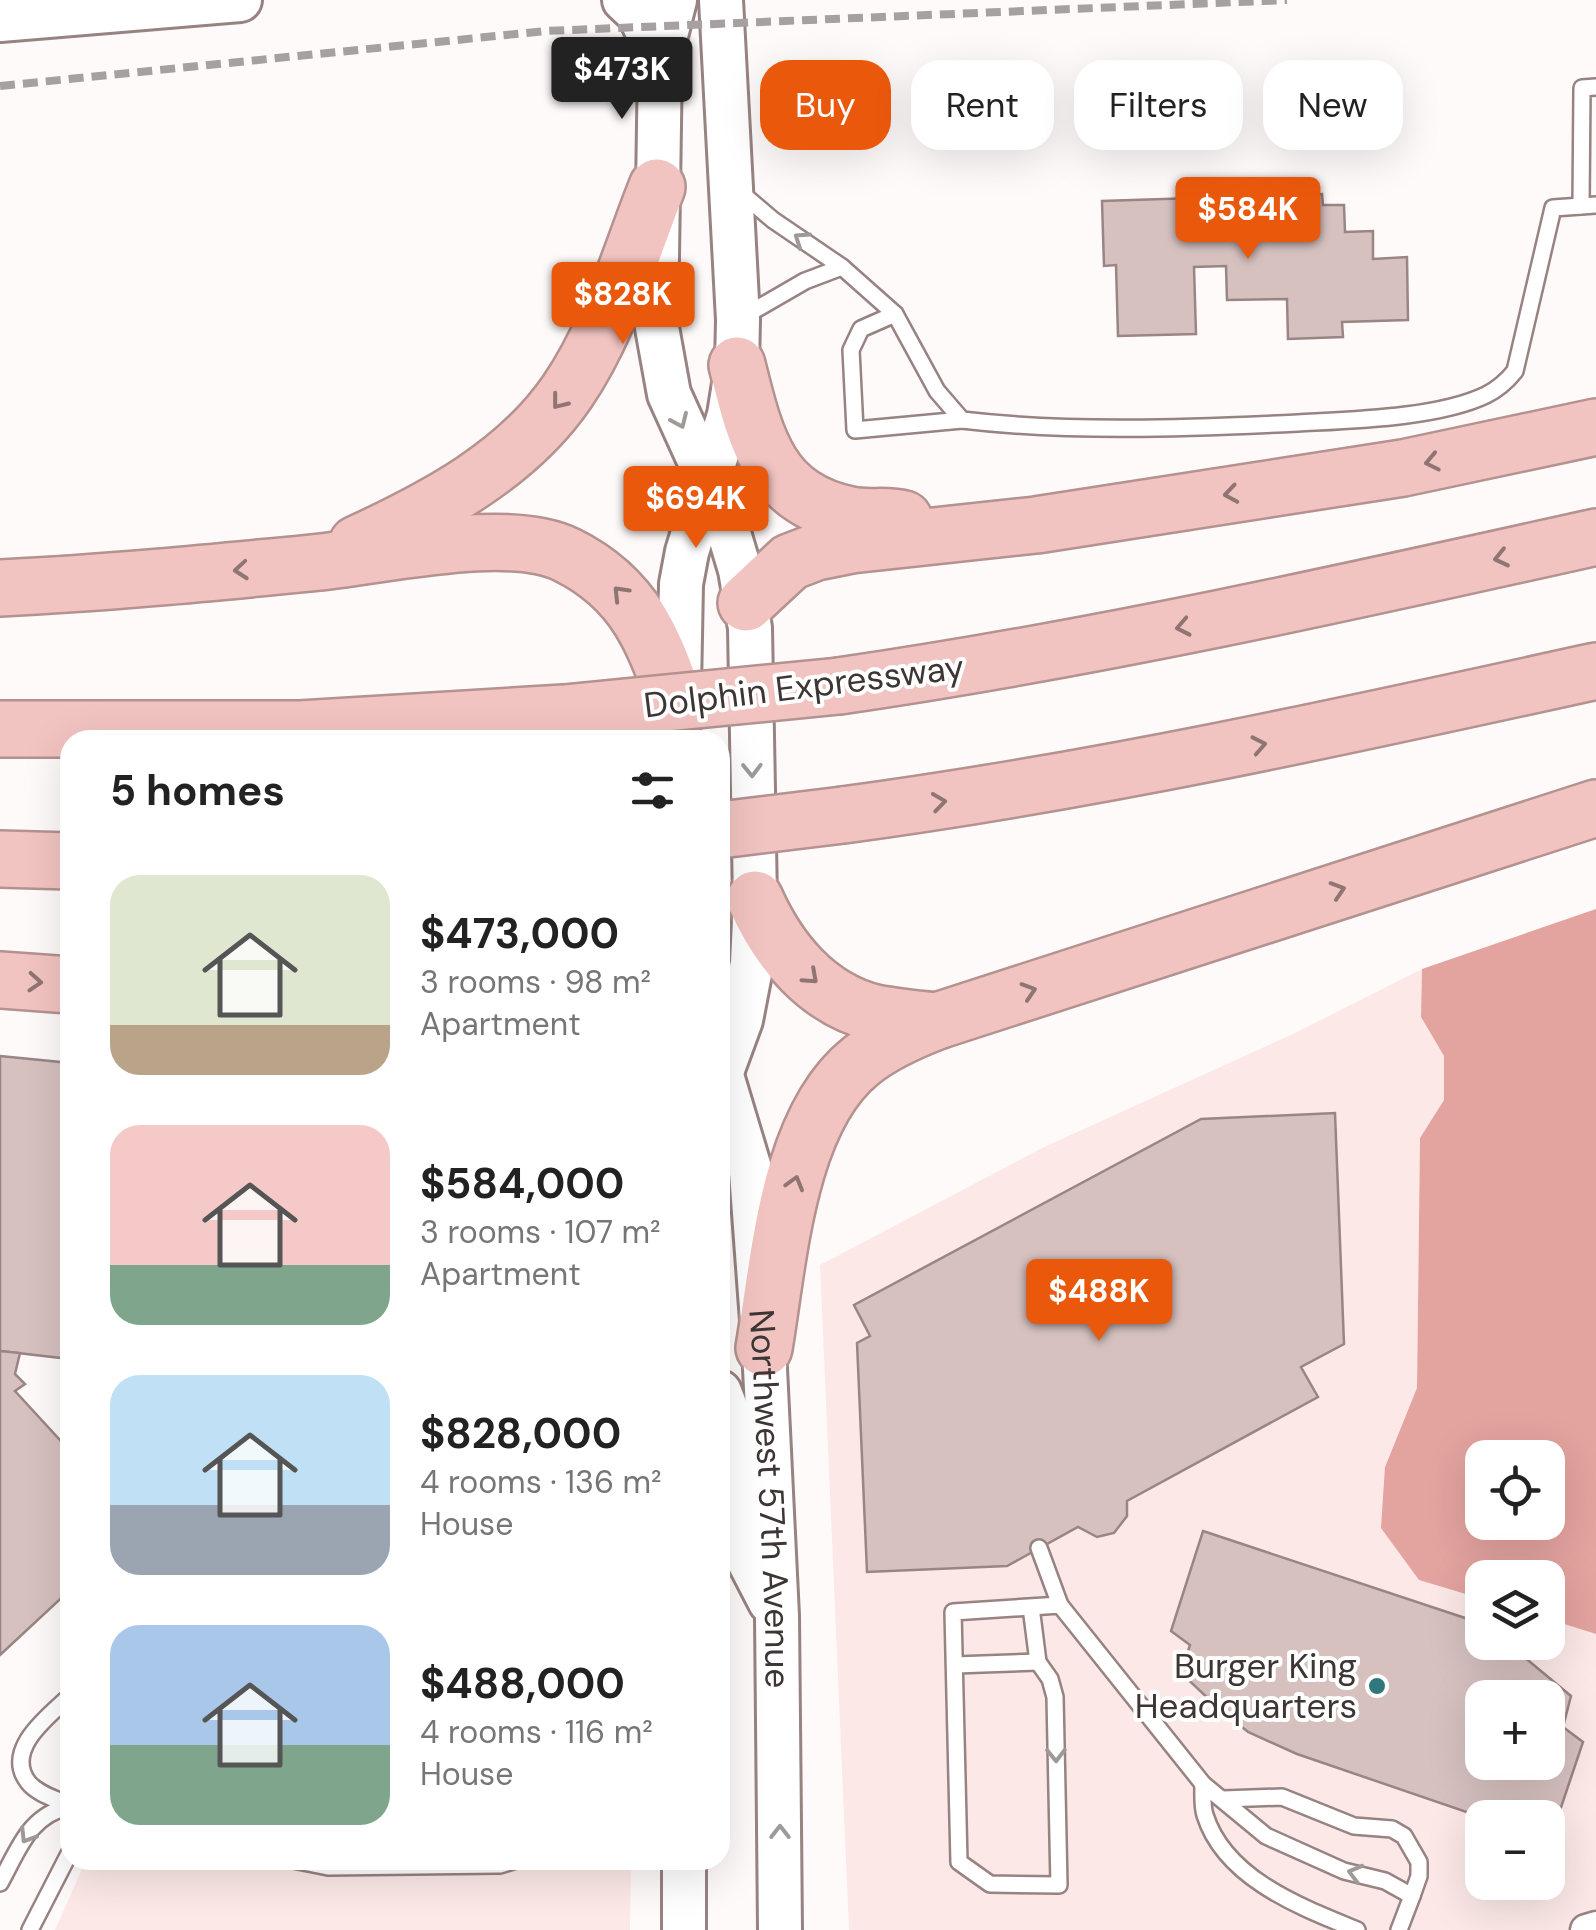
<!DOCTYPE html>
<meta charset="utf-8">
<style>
:root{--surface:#fff;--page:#f6f6f6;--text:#222;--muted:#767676;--accent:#ea580c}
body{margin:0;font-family:"DM Sans",sans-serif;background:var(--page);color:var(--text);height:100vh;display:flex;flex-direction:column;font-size:38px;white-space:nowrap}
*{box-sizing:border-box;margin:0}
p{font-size:32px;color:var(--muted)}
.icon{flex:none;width:55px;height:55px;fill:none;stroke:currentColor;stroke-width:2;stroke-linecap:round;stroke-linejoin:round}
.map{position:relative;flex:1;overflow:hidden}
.sheet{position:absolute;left:60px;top:730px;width:670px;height:1140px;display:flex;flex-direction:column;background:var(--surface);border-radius:30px;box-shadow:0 10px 40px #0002}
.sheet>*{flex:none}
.banner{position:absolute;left:760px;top:60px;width:685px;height:90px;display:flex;gap:20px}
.buttons{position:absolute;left:1465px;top:1440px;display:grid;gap:20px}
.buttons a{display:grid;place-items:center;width:100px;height:100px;border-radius:20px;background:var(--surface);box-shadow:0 10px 40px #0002;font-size:50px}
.price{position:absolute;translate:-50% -85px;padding:0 22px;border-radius:10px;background:var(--accent);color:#fff;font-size:32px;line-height:65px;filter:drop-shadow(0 2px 5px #0008)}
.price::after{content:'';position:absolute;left:50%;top:60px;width:30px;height:22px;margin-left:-15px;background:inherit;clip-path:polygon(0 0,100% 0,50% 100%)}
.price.selected{background:#222;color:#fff}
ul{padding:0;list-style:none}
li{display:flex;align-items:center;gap:30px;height:250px;padding:0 50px}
li span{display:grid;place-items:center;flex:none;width:280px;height:200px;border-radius:30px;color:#555}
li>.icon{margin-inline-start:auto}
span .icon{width:120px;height:120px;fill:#fffc;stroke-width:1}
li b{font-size:42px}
h2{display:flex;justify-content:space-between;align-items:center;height:120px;padding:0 50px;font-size:42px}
.pill{padding:0 35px;border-radius:30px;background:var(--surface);box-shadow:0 10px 40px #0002;font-size:35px;line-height:90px}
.pill.selected{background:var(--accent);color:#fff}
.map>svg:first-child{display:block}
.built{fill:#fce9e7;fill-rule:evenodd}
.water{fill:#e3a39f;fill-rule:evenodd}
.building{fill:#d6c1bf;stroke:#998583;stroke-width:2.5;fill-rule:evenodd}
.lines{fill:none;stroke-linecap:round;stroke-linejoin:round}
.lane-casing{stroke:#978381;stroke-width:20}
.street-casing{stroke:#978381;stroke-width:35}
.secondary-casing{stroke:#978381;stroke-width:48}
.highway-casing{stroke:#b39290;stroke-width:60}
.lane{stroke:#fff;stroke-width:15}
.street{stroke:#fff;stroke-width:30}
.secondary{stroke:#fff;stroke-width:42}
.highway{stroke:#f2c4c1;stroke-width:55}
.rail{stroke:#a7a0a0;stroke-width:8;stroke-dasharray:15 8;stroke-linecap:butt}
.highway-bridge-casing{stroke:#b39290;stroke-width:60;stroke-linecap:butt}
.highway-bridge{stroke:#f2c4c1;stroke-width:55}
.oneway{stroke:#9e9a9a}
.oneway2{stroke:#8f7574}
.poi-dot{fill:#2f787e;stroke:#fff;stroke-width:4}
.labels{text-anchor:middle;stroke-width:8;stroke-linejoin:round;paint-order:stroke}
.street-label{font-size:35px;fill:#3e3535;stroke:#fff}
.poi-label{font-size:35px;fill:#3e3535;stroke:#fff;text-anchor:end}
</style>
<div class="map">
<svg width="1596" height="1930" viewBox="0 0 1596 1930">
<rect width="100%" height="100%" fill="#fffafa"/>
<!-- built -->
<g class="built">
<path d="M1422,969L1421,1017L1444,1056V1100L1420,1138L1417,1388L1385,1467L1419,1580L1482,1599V1642H1548V1619L1596,1634V1930H849L820,1265L1042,1148L1295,1033ZM1482,1698H1548V1762H1482ZM1482,1818H1548V1882H1482Z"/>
<path d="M86,1860H631L630,1930H55Z"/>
</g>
<!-- water -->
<path class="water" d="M1596,909V1634L1548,1619V1578H1482V1599L1419,1580L1381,1528L1385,1467L1417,1388L1420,1138L1444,1100V1056L1421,1017L1422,969ZM1482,1458H1548V1522H1482Z"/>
<!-- building -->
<g class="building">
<path d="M1322,194L1323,205H1344L1345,232L1373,231V259L1407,257L1408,320L1342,322L1343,337L1288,339L1287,299L1227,300L1226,266L1194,267L1196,334L1118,336L1116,265L1104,266L1102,201Z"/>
<path d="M0,1056L70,1063V1359L0,1351Z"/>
<path d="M1335,1113L1344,1344L1301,1367L1318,1397L1127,1501V1516L1114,1533L1097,1537L1078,1527L1007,1566L867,1572L857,1343L870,1336L854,1305L1201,1119Z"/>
<path d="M0,1351L20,1353L15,1374L25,1384L15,1391L70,1451V1590L0,1655Z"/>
<path d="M1203,1531L1468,1619L1482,1628V1642H1506L1571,1696L1563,1727L1583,1742L1550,1840L1548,1818H1484L1297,1754L1248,1732L1213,1703L1181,1673L1190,1645L1171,1631ZM1482,1698H1548V1762H1482Z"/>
</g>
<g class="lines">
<defs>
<g id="lane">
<path d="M739,191L773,220L842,267L805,281L741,318"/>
<path d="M1581,206L1582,88L1596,87"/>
<path d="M842,267L895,314L937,391L962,420C1071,433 1188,428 1298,423C1352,420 1438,418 1486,395C1498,389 1507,381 1515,371L1553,208L1596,205"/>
<path d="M895,314L861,329L851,350L855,430L962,420"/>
<path d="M1039,1548L1060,1605"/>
<path d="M1031,1607L1038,1662L1050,1679L1055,1697L1059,1885L990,1884L959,1862L953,1612L1060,1605L1203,1784L1266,1836L1344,1871L1385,1881L1412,1896L1399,1930"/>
<path d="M955,1665L1038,1662"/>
<path d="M70,1696C50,1715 3,1749 28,1782C37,1794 57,1799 70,1806"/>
<path d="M1203,1784C1203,1794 1202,1806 1205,1815C1225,1879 1301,1907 1357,1930"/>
<path d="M1223,1799L1282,1797L1354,1826L1392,1829L1404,1836L1419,1862V1876L1412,1896"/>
<path d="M293,1860L328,1867L500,1865L516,1860"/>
<path d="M0,1883C19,1849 28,1816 70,1806"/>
<path d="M30,1930L70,1852"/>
</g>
<path id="street" d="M1586,1930L1596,1927"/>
<g id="secondary">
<path d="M624,0L639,14L660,59"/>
<path d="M675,0L660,59L656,322L669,394L723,513L740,570L750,628L755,899L752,963L741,1020L720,1077"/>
<path d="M0,20L240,0"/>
<path d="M678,740L681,584L687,552L729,415L737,365L738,320L721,0"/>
<path id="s1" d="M720,1069L751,1172L764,1348L777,1616L780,1930"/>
<path d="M720,1392L727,1410L738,1540L770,1602"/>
<path d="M684,1860V1930"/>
</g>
<g id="highway">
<path d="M737,365C755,436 767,498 850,515C868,519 887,514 904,519"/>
<path d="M357,544C435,508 517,465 567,392C609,331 630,255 657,187"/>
<path d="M0,588C104,583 208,573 311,563C379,557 507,525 567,555C636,589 655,642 678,710"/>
<path d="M746,603L790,562L816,552L851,545L1036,525L1403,468L1596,427"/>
<path d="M839,686C1094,649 1345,593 1596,537"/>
<path d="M0,729H300L564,713"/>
<path d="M843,815C1097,781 1346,726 1596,671"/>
<path d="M0,859L70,861"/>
<path d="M755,899C778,951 817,999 875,1013C895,1017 916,1019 937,1021"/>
<path d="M0,980L70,985"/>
<path d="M764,1348C779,1260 787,1120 861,1061C883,1043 911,1031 937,1021L1596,808"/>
</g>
</defs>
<!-- lane casing -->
<use href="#lane" class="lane-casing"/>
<!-- street casing -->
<use href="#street" class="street-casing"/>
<!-- secondary casing -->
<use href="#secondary" class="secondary-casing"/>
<!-- highway casing -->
<use href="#highway" class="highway-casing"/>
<!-- lane -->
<use href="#lane" class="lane"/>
<!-- street -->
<use href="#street" class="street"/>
<!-- secondary -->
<use href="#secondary" class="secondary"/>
<!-- highway -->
<use href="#highway" class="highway"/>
<!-- rail -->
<path class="rail" d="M0,86L546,31L1287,0"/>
<defs>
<g id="highway-bridge">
<path d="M564,713L839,686"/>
<path d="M720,830L843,815"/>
</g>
</defs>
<!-- highway-bridge casing -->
<use href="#highway-bridge" class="highway-bridge-casing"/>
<!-- highway-bridge -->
<use href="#highway-bridge" class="highway-bridge"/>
</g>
<!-- one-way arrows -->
<defs><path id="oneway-chevron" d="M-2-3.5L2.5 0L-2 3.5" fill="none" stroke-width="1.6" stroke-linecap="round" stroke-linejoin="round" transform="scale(2.5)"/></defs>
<g class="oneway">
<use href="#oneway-chevron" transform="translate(801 239) rotate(-146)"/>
<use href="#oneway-chevron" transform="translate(680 421) rotate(66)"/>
<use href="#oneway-chevron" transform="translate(752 770) rotate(89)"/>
<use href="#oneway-chevron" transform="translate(1056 1755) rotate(89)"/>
<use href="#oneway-chevron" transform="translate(780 1832) rotate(-90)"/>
<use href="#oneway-chevron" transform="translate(27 1836) rotate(122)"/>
<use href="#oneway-chevron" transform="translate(1355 1873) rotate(-165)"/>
</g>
<g class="oneway2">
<use href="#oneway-chevron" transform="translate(559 402) rotate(128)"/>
<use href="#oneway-chevron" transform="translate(1432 462) rotate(168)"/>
<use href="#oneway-chevron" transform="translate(1231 494) rotate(171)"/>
<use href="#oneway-chevron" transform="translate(1501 558) rotate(167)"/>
<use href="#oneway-chevron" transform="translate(241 570) rotate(175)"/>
<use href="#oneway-chevron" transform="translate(620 593) rotate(-134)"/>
<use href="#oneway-chevron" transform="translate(1183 627) rotate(169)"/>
<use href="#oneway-chevron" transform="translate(1259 745) rotate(-11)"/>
<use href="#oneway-chevron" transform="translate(939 802) rotate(-8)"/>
<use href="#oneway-chevron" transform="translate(1338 890) rotate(-18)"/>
<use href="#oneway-chevron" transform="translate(811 977) rotate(42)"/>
<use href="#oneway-chevron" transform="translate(35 982) rotate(4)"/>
<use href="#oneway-chevron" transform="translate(1029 991) rotate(-18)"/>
<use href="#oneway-chevron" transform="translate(795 1183) rotate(-74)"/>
</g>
<!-- markers -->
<circle class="poi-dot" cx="1377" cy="1686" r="10"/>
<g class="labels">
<!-- street labels -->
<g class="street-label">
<text transform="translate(804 686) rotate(-7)" y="12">Dolphin Expressway</text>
<text dy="12" stroke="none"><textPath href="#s1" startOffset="435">Northwest 57th Avenue</textPath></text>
</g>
<!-- poi labels -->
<g class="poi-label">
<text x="1357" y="1678">Burger King<tspan x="1357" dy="40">Headquarters</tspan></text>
</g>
</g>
</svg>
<div class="buttons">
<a><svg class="icon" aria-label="locate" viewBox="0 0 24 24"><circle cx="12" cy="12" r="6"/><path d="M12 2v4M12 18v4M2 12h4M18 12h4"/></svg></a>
<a><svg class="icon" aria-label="layers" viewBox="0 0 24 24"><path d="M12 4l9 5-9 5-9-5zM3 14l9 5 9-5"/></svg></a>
<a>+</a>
<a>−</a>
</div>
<b class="price selected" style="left:622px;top:122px">$473K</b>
<b class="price" style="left:1248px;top:262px">$584K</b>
<b class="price" style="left:623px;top:347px">$828K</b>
<b class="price" style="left:696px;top:551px">$694K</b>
<b class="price" style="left:1099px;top:1344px">$488K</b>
<div class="banner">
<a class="pill selected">Buy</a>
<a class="pill">Rent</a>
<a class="pill">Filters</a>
<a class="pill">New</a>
</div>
<section class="sheet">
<h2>5 homes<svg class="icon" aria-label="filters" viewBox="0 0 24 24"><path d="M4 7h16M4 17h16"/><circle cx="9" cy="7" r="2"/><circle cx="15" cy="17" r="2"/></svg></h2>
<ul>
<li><span style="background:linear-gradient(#dfe7d0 75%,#b9a48a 0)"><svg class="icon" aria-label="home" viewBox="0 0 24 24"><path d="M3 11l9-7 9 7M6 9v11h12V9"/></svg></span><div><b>$473,000</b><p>3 rooms · 98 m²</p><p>Apartment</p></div></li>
<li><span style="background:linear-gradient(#f6c9c9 70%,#7fa58c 0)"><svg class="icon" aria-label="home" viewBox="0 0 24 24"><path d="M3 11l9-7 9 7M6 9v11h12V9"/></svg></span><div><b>$584,000</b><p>3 rooms · 107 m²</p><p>Apartment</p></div></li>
<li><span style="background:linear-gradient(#bfe0f5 65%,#9aa5b1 0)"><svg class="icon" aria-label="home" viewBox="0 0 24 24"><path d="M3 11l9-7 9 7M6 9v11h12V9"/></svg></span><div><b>$828,000</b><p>4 rooms · 136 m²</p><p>House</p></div></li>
<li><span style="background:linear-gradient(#a9c7e8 60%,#7fa58c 0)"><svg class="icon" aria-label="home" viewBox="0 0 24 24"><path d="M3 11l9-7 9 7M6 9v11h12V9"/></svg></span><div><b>$488,000</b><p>4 rooms · 116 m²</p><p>House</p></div></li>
</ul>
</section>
</div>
